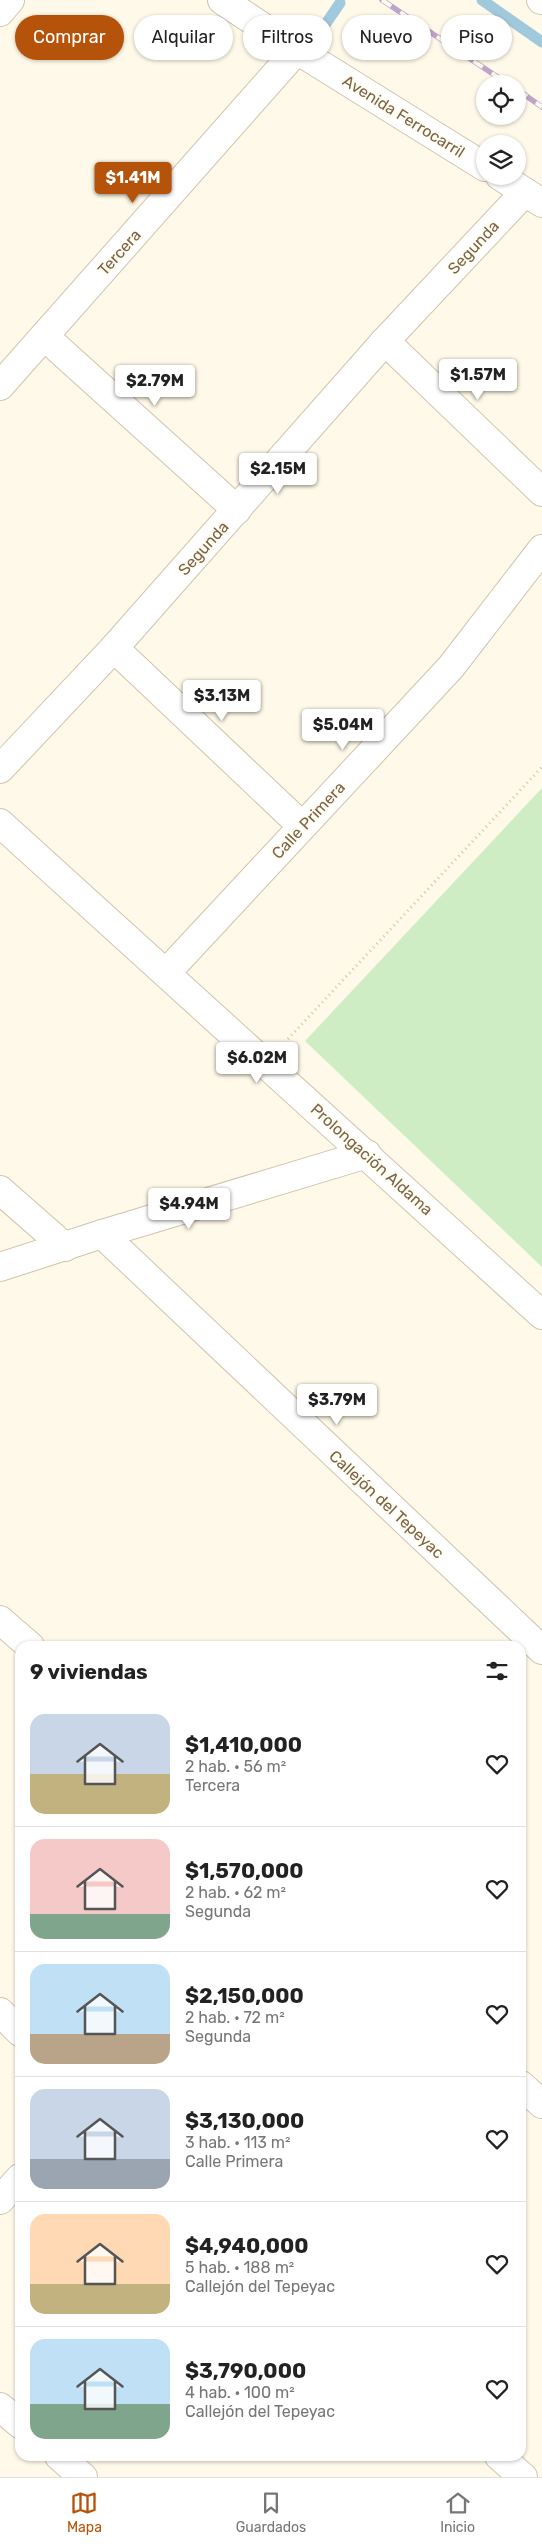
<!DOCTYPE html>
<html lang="es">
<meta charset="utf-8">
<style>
:root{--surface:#fff;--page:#f2f2f2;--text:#222;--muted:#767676;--line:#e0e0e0;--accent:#b45309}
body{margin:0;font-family:Rubik,sans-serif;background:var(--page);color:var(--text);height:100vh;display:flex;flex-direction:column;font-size:19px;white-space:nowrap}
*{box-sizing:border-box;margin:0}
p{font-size:16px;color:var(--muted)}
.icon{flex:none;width:28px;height:28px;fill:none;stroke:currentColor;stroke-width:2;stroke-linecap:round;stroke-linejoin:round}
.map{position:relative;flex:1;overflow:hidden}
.drawer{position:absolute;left:15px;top:1641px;width:511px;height:820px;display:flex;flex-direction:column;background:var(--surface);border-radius:15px;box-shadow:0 1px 4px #0004}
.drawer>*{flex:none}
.top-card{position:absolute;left:15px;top:15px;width:512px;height:45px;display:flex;gap:10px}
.fabs{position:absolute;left:476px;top:75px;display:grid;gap:10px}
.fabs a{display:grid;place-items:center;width:50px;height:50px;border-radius:50%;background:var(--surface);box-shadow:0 1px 4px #0004;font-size:25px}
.price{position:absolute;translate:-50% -42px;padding:0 11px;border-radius:5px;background:#fff;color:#222;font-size:16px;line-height:32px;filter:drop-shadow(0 1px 2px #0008)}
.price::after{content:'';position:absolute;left:50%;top:30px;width:15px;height:11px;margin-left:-8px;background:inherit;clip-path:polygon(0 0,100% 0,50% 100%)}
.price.current{background:var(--accent);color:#fff}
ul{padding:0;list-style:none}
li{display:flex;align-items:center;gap:15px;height:125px;padding:0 15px}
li+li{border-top:1px solid var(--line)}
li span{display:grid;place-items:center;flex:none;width:140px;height:100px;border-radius:15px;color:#555}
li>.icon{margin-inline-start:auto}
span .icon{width:60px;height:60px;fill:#fffc;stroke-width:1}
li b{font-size:21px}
h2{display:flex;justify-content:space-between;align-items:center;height:60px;padding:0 15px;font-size:21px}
.chip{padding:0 18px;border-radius:22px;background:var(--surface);box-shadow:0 1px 4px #0004;font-size:18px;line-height:45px}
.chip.current{background:var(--accent);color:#fff}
.tabs{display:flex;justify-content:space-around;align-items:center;height:70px;border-top:1px solid var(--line);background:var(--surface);font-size:14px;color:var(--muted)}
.tabs a{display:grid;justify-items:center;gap:2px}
.tabs .current{color:var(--accent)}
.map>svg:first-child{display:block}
.green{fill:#ceedc5}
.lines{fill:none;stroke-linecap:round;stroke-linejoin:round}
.stream{stroke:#a0c9dc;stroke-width:11}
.minor-casing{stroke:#d2c3ac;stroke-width:30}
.path{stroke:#dbc1a0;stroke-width:3;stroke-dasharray:1 4;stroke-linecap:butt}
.minor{stroke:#fff;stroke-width:28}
.rail-casing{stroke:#bfa4ca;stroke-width:5.5}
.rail{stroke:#fffcf0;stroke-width:4;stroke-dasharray:11;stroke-linecap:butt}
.labels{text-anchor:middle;stroke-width:4;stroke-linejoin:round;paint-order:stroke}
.street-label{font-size:16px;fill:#7b6349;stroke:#fffcf0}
</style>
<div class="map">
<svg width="542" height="2477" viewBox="0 0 542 2477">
<rect width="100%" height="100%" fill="#fef9e8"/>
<!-- green -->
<path class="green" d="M542,788V1267L305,1041Z"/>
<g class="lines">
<!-- stream -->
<g class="stream">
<path d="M482,0L542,42"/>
<path d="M325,25L340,3"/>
</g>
<defs>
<g id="minor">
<path d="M222,0L297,50L485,167"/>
<path d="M541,0H542"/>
<path d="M0,12L10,0"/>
<path d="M500,176L542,203"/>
<path d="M44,336L237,510"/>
<path d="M385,341L542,492"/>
<path d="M0,386L297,50"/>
<path d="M114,648L302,826"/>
<path d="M0,769L114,648L385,341L525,192"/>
<path d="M0,823L542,1315"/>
<path d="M166,973L451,667L542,549"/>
<path d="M0,1190L65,1247"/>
<path d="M102,1234L542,1650"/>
<path d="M0,1267L102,1234L367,1154"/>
<path d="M0,1620L30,1646"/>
<path d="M0,2012L20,2032"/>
<path d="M521,2085L542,2104"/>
<path d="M0,2200L20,2178"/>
<path d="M0,2407L20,2424"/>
<path d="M59,2456L83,2477"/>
<path d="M499,2456L523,2477"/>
</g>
</defs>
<!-- minor casing -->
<use href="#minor" class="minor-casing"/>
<!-- path -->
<path class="path" d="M288,1039L542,767"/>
<!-- minor -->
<use href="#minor" class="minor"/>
<defs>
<g id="rail">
<path d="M382,0L508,84"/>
<path d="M518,90L542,107"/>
</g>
</defs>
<!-- rail casing -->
<use href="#rail" class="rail-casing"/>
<!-- rail -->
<use href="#rail" class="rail"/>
</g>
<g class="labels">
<!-- street labels -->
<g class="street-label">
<text transform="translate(404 116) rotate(32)" y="6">Avenida Ferrocarril</text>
<text transform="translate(473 247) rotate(-47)" y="6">Segunda</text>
<text transform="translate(119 252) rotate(-48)" y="6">Tercera</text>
<text transform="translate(203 548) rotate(-48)" y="6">Segunda</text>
<text transform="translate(308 820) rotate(-47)" y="6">Calle Primera</text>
<text transform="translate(372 1159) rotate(42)" y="6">Prolongación Aldama</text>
<text transform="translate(387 1504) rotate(43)" y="6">Callejón del Tepeyac</text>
</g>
</g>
</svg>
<div class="fabs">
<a><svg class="icon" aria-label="locate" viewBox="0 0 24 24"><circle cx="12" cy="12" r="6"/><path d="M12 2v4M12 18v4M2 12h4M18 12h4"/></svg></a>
<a><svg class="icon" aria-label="layers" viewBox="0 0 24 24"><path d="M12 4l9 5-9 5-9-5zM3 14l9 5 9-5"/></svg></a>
</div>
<b class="price current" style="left:133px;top:204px">$1.41M</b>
<b class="price" style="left:478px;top:401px">$1.57M</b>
<b class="price" style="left:155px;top:407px">$2.79M</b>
<b class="price" style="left:278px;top:495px">$2.15M</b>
<b class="price" style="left:222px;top:722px">$3.13M</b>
<b class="price" style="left:343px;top:751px">$5.04M</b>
<b class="price" style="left:257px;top:1084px">$6.02M</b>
<b class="price" style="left:189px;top:1230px">$4.94M</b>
<b class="price" style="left:337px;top:1426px">$3.79M</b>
<div class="top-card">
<a class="chip current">Comprar</a>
<a class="chip">Alquilar</a>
<a class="chip">Filtros</a>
<a class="chip">Nuevo</a>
<a class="chip">Piso</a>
</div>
<section class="drawer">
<h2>9 viviendas<svg class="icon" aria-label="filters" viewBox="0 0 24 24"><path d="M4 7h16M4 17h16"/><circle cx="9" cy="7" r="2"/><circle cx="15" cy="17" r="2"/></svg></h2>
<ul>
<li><span style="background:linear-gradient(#c9d6e8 60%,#c2b280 0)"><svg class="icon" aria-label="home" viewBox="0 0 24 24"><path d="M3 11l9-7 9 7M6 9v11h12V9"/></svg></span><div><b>$1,410,000</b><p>2 hab. · 56 m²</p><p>Tercera</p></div><svg class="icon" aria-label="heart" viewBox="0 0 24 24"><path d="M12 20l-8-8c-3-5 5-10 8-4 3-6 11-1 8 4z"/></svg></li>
<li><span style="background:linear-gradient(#f6c9c9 75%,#7fa58c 0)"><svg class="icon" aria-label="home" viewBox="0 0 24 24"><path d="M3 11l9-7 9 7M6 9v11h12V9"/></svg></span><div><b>$1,570,000</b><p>2 hab. · 62 m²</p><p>Segunda</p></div><svg class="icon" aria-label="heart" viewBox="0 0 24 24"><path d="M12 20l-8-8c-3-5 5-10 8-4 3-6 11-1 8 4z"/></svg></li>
<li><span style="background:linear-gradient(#bfe0f5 70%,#b9a48a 0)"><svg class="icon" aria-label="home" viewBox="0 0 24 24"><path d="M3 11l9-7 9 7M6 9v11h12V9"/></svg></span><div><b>$2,150,000</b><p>2 hab. · 72 m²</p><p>Segunda</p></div><svg class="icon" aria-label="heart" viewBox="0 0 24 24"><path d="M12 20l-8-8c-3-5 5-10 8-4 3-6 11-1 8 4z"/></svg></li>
<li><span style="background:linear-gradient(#c9d6e8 70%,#9aa5b1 0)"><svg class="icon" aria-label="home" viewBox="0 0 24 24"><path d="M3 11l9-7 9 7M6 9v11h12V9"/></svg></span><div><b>$3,130,000</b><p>3 hab. · 113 m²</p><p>Calle Primera</p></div><svg class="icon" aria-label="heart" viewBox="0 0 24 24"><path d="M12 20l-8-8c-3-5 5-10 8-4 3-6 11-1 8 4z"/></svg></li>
<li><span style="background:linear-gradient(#ffd9b3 70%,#c2b280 0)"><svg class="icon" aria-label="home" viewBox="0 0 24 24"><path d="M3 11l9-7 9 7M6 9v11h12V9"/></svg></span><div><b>$4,940,000</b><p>5 hab. · 188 m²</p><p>Callejón del Tepeyac</p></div><svg class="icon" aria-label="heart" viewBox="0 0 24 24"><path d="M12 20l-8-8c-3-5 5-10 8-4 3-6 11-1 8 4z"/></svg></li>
<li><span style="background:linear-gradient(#bfe0f5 65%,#7fa58c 0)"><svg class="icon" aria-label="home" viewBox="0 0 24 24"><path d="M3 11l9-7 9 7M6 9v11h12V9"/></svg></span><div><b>$3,790,000</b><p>4 hab. · 100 m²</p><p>Callejón del Tepeyac</p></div><svg class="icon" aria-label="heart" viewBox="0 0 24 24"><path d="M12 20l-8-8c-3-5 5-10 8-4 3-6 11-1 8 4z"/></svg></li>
</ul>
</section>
</div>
<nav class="tabs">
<a class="current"><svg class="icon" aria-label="map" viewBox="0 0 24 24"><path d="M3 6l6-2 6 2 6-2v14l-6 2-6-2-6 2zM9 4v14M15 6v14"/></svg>Mapa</a>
<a><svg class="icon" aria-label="saved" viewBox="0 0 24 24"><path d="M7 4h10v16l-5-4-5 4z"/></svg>Guardados</a>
<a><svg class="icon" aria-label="home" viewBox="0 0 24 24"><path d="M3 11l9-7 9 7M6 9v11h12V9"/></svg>Inicio</a>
</nav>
